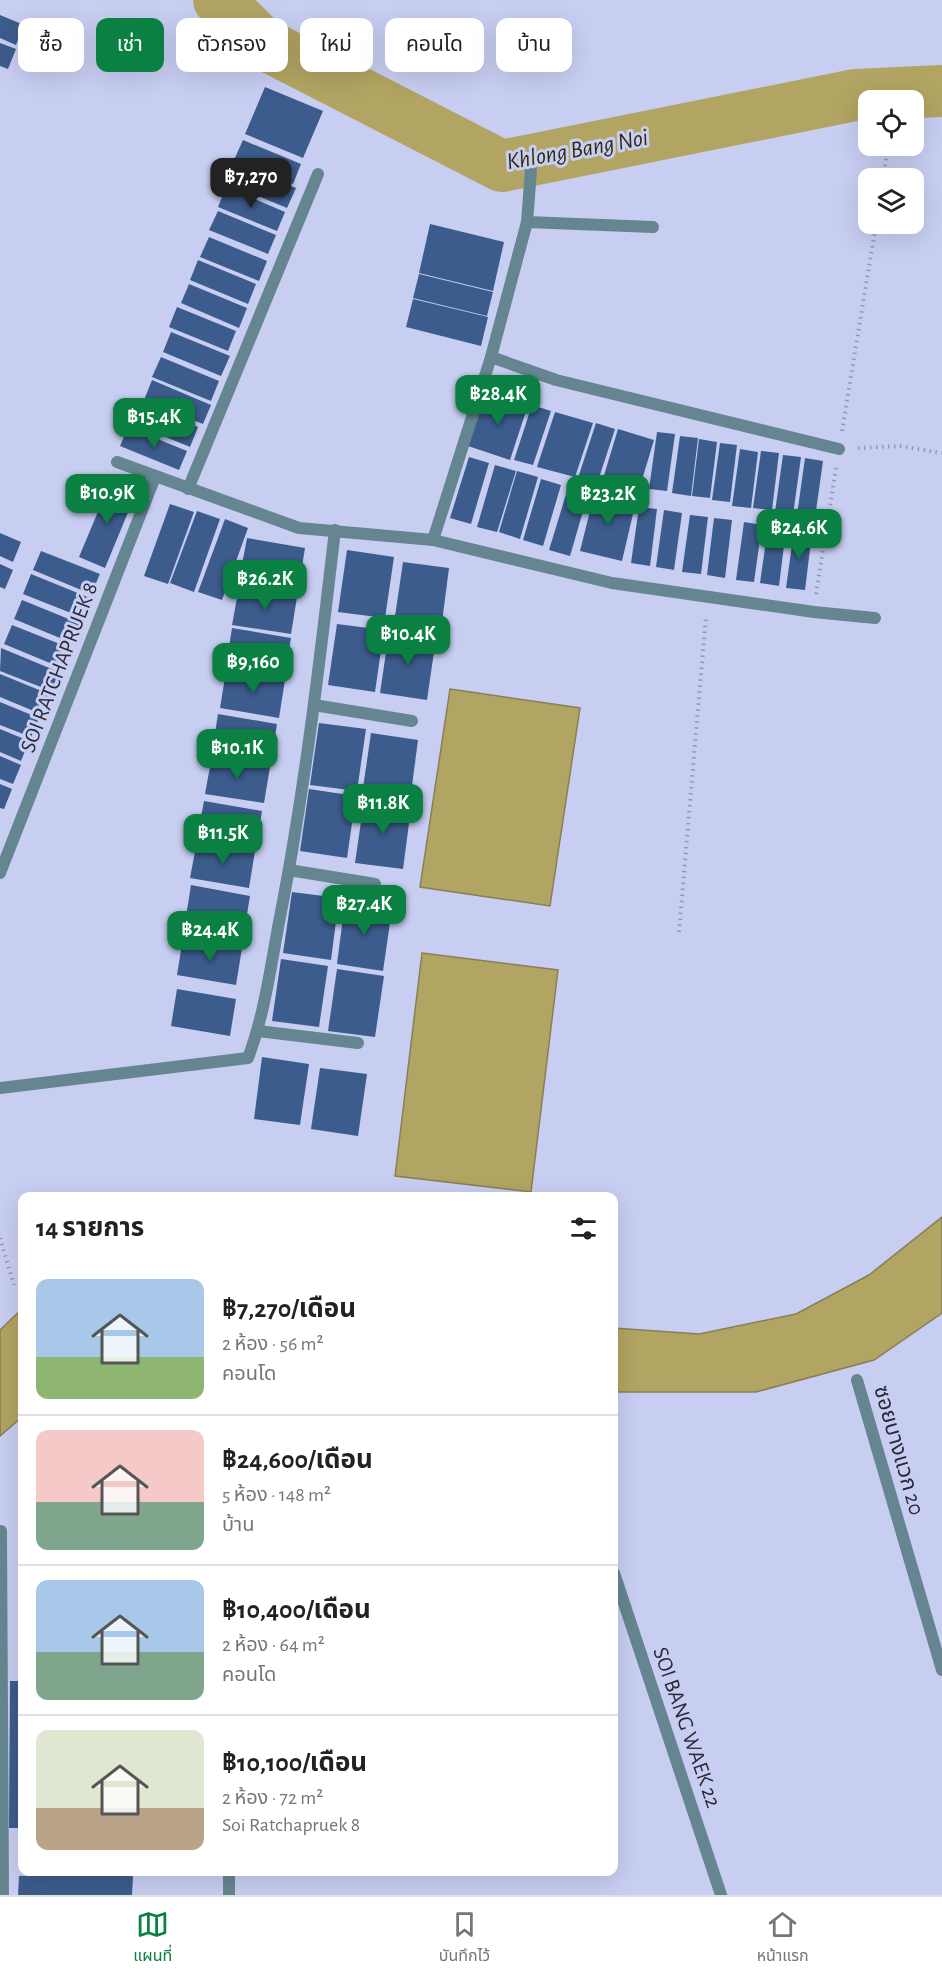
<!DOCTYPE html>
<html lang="th">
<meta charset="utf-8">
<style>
:root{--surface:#fff;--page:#f6f6f6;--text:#222;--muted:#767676;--line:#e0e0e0;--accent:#0b8043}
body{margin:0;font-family:"Alegreya Sans","Noto Sans Thai",sans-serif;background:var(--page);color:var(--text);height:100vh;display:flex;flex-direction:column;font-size:22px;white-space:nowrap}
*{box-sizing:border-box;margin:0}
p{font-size:20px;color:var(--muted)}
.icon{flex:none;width:33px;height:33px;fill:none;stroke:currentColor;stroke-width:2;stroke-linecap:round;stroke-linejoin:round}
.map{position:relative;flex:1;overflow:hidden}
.panel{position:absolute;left:18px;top:1192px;width:600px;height:684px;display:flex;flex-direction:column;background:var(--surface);border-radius:12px;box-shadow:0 6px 24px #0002}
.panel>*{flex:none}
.top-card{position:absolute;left:18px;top:18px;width:600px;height:54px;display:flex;gap:12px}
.controls{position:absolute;left:858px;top:90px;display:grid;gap:12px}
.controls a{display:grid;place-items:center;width:66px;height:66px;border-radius:12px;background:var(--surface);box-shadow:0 6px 24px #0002;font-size:30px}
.price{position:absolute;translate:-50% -51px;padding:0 14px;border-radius:12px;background:var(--accent);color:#fff;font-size:20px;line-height:39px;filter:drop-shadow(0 2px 3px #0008)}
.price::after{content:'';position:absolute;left:50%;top:36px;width:18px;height:14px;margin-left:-9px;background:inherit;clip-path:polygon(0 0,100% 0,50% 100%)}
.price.selected{background:#222;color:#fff}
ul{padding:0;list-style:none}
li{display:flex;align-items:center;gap:18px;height:150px;padding:0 18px}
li+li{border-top:2px solid var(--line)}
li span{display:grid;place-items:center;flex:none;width:168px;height:120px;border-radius:12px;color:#555}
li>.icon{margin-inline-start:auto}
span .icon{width:72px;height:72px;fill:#fffc;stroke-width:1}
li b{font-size:26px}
h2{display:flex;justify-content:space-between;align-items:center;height:72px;padding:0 18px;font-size:26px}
.tag{padding:0 21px;border-radius:12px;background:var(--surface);box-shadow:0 6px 24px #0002;font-size:21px;line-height:54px}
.tag.selected{background:var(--accent);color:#fff}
.menu{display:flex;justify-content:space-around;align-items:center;height:84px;border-top:2px solid var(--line);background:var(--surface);font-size:16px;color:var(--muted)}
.menu a{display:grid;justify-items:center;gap:3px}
.menu .selected{color:var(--accent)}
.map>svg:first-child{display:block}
.water{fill:#b2a462;stroke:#897f55;stroke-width:1.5}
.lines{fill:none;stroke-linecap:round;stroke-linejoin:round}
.river{stroke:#b2a462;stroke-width:52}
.building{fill:#3c5c8d}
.path{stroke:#9398b4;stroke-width:4;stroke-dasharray:1.5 4.5;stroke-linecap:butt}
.lane{stroke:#658690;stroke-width:12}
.street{stroke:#658690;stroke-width:12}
.labels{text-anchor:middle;stroke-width:6;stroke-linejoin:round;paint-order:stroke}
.street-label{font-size:22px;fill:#282a38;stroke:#c8cef2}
.water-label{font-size:24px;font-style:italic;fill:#302a0c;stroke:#c8cef2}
</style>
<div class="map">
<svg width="942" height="1895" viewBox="0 0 942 1895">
<rect width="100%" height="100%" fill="#c8cef2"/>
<!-- water -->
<g class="water">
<path d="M450,689L580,708L550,906L420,887Z"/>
<path d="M422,953L558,970L531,1192L395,1176Z"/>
<path d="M942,1217V1313L874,1360L756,1392H614V1328L699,1334L796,1314L869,1275Z"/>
<path d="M22,1309V1417L0,1436V1330Z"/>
</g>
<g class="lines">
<!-- river -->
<path class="river" d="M219,0L262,43L502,166L855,95L942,91"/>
</g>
<!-- building -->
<g class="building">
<path d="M0,15L24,25L16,45L0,38Z"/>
<path d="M0,43L16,49L8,69L0,66Z"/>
<path d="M265,87L323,111L303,158L245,134Z"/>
<path d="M243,140L301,164L293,184L234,160Z"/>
<path d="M237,164L296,188L287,208L229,184Z"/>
<path d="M226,187L285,212L277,231L218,207Z"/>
<path d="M218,211L276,235L268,254L209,230Z"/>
<path d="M430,224L504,242L493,291L419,273Z"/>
<path d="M209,237L267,261L259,281L200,257Z"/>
<path d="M198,260L256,284L248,304L190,280Z"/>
<path d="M419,274L493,292L487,316L413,298Z"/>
<path d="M189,284L247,308L239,328L181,303Z"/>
<path d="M413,299L488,317L481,346L406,327Z"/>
<path d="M177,307L236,331L228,351L169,327Z"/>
<path d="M171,332L230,356L221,376L163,352Z"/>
<path d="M161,357L219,381L211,401L152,377Z"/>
<path d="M152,380L211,405L203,424L144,400Z"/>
<path d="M487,391L528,405L510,460L468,446Z"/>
<path d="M140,403L198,427L190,447L132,423Z"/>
<path d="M532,405L551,411L533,465L514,460Z"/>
<path d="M555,412L593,423L575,477L537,467Z"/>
<path d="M596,423L615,429L597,484L578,478Z"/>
<path d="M128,427L187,451L179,470L120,446Z"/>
<path d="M618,429L654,440L638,493L602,482Z"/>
<path d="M657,432L675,434L667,491L649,489Z"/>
<path d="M680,436L698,438L691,496L672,493Z"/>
<path d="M699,439L717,442L710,498L692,496Z"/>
<path d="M720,443L737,445L730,502L712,500Z"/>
<path d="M740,449L758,452L751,508L732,506Z"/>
<path d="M761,451L779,453L772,510L753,508Z"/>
<path d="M783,455L801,457L793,515L775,512Z"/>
<path d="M469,457L489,463L471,524L450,518Z"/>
<path d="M805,458L823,461L815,518L797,515Z"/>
<path d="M495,465L516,471L497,532L477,527Z"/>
<path d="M517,471L538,477L520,539L499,532Z"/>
<path d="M541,479L561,485L543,546L523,540Z"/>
<path d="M110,483L136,493L105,568L79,557Z"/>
<path d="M568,488L588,494L570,556L549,550Z"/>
<path d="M595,491L636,501L622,561L580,551Z"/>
<path d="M170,504L194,512L168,584L144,576Z"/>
<path d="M639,507L657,509L650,566L631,563Z"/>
<path d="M664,510L682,513L674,570L656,567Z"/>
<path d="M197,511L220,519L194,592L170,583Z"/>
<path d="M690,515L708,517L701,574L682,572Z"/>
<path d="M714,518L732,520L725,578L707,575Z"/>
<path d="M225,519L248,528L222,600L198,592Z"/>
<path d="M744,522L762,525L754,582L736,580Z"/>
<path d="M768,527L786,529L779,586L760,583Z"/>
<path d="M794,530L812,533L805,590L786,588Z"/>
<path d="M0,533L21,542L13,562L0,556Z"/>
<path d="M247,538L305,548L299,585L240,575Z"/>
<path d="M347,550L394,557L385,618L338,612Z"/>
<path d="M41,551L100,574L91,594L33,570Z"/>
<path d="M403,562L449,568L441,630L394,623Z"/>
<path d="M0,564L13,570L5,589L0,587Z"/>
<path d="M31,574L90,598L81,617L23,594Z"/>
<path d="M239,587L297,597L291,634L232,625Z"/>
<path d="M22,600L81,624L72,643L14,619Z"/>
<path d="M337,624L384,630L375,692L328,685Z"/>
<path d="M12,625L70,648L62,668L4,644Z"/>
<path d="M232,628L291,638L285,675L226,666Z"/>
<path d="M389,632L436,638L427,700L380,693Z"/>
<path d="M1,648L59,672L51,691L0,671Z"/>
<path d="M226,671L285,680L279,718L220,708Z"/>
<path d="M0,674L49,694L41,714L0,697Z"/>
<path d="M0,702L39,718L31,737L0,725Z"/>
<path d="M218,714L277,724L271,761L212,752Z"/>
<path d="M319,723L366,729L357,791L310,785Z"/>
<path d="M0,729L29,741L21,761L0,752Z"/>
<path d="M371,733L418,740L410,801L362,795Z"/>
<path d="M0,756L21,765L13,784L0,779Z"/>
<path d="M212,756L270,767L264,803L205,794Z"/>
<path d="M0,784L12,789L4,809L0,808Z"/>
<path d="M309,789L356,796L347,858L300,851Z"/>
<path d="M204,801L262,811L256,848L197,838Z"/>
<path d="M364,801L411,808L403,869L355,863Z"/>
<path d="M197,841L255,851L249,888L190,878Z"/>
<path d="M191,885L250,896L244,932L185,923Z"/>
<path d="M292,892L339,898L331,960L283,953Z"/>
<path d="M345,902L392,909L383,971L337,964Z"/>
<path d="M183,938L242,948L236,985L177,975Z"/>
<path d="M281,959L328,966L319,1027L272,1021Z"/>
<path d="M337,969L384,976L375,1037L328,1031Z"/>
<path d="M177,989L236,999L230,1036L171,1026Z"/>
<path d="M262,1057L309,1064L300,1125L254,1119Z"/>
<path d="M320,1068L367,1074L358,1136L311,1129Z"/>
<path d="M10,1681H22V1828H9Z"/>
<path d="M19,1876H133L132,1895H18Z"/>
</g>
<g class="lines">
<!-- path -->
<g class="path">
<path d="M896,100V99"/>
<path d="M883,178L888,146"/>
<path d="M842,431L876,224"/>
<path d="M858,448L899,446L942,453"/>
<path d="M816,594L836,468"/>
<path d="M679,932L706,616"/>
<path d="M0,1238L14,1285"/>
</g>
<!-- lane -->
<path class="lane" d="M527,222L653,227"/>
<!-- street -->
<g class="street">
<path d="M491,357L556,380L839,449"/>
<path d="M117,462L299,528L433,540L612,583L814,612L875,618"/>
<path d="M188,489L318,174"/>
<path d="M433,540L491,357L527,222L531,170"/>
<path d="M314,705L412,721"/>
<path d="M289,870L375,884"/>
<path d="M0,873L155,477"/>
<path d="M258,1031L358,1043"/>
<path d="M0,1088L248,1058C265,1013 271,964 280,917C305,789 320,659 335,530"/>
<path d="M857,1380L942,1670"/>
<path d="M1,1531L3,1895"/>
<path d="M614,1573L721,1895"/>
<path d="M229,1872V1895"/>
</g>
</g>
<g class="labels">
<!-- street labels -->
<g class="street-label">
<text transform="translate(58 667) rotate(-69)" y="8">SOI RATCHAPRUEK 8</text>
<text transform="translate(900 1450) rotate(74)" y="8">ซอยบางแวก 20</text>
<text transform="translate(688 1727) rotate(71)" y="8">SOI BANG WAEK 22</text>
</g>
<!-- water labels -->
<g class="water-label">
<text transform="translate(577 149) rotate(-10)" y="8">Khlong Bang Noi</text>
</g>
</g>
</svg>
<div class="controls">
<a><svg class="icon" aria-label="locate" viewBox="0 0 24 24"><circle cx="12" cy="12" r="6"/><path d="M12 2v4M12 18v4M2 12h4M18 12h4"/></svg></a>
<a><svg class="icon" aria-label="layers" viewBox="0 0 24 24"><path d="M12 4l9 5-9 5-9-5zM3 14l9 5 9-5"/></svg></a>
</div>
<b class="price selected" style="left:251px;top:209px">฿7,270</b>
<b class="price" style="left:498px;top:426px">฿28.4K</b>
<b class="price" style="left:154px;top:449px">฿15.4K</b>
<b class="price" style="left:107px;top:525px">฿10.9K</b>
<b class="price" style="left:608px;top:526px">฿23.2K</b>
<b class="price" style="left:799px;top:560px">฿24.6K</b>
<b class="price" style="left:265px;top:611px">฿26.2K</b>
<b class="price" style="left:408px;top:666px">฿10.4K</b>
<b class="price" style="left:253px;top:694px">฿9,160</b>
<b class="price" style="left:237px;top:780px">฿10.1K</b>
<b class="price" style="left:383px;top:835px">฿11.8K</b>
<b class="price" style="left:223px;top:865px">฿11.5K</b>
<b class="price" style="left:364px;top:936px">฿27.4K</b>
<b class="price" style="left:210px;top:962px">฿24.4K</b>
<div class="top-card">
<a class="tag">ซื้อ</a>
<a class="tag selected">เช่า</a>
<a class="tag">ตัวกรอง</a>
<a class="tag">ใหม่</a>
<a class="tag">คอนโด</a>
<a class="tag">บ้าน</a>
</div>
<section class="panel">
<h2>14 รายการ<svg class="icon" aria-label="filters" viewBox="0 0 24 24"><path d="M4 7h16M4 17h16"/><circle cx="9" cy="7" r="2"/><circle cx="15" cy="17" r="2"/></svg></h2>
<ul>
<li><span style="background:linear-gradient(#a9c7e8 65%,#8fb573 0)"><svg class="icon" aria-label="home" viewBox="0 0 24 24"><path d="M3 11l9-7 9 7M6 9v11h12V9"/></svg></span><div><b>฿7,270/เดือน</b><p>2 ห้อง · 56 m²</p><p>คอนโด</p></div></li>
<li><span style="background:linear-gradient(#f6c9c9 60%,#7fa58c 0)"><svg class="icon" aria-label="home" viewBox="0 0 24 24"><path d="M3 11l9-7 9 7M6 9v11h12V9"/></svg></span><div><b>฿24,600/เดือน</b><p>5 ห้อง · 148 m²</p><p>บ้าน</p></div></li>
<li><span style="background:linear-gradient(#a9c7e8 60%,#7fa58c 0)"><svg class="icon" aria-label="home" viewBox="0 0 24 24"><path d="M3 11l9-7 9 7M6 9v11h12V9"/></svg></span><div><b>฿10,400/เดือน</b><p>2 ห้อง · 64 m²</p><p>คอนโด</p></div></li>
<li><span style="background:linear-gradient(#dfe7d0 65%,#b9a48a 0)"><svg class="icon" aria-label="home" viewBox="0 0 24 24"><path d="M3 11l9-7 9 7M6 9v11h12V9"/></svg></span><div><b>฿10,100/เดือน</b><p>2 ห้อง · 72 m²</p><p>Soi Ratchapruek 8</p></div></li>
</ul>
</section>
</div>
<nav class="menu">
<a class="selected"><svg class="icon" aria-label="map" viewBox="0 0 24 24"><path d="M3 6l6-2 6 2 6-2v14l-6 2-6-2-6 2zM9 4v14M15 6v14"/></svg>แผนที่</a>
<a><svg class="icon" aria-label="saved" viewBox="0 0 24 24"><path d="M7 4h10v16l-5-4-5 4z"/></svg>บันทึกไว้</a>
<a><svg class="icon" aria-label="home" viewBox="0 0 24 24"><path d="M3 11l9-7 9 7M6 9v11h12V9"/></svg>หน้าแรก</a>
</nav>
